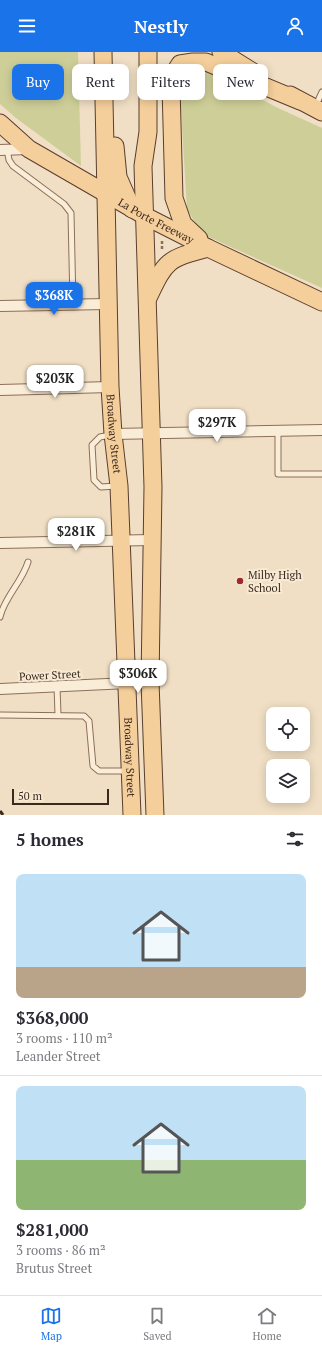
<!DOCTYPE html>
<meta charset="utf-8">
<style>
:root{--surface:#fff;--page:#f7f7f7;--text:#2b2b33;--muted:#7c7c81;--line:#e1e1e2;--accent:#1a73e8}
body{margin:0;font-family:"PT Serif",serif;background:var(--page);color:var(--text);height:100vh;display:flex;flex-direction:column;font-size:15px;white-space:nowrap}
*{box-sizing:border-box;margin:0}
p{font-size:13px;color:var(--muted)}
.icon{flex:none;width:22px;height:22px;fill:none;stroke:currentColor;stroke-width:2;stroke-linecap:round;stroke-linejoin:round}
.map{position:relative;height:763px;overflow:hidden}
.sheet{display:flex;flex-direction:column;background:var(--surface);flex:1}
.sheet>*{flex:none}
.hud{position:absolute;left:12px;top:12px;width:298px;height:36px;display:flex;gap:8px}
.buttons{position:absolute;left:266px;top:655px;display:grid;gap:8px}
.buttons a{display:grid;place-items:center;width:44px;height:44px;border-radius:8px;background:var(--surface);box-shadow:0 2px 10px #0003;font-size:20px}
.scale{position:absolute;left:12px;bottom:10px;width:97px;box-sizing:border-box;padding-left:4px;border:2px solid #3b291e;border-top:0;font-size:11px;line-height:14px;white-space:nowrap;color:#3b291e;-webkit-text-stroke:3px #f7ead4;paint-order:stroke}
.price{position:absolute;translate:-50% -34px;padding:0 9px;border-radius:8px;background:#fff;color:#222;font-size:13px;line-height:26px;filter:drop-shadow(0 1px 2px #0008)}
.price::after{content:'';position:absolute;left:50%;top:24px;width:12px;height:9px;margin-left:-6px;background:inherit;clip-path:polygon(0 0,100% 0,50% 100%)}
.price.active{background:var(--accent);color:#fff}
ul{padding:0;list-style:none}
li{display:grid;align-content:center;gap:8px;height:212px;padding:0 16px}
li+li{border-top:1px solid var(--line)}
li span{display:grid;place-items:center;height:124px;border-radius:8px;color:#555}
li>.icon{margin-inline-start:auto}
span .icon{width:72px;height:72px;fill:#fffc;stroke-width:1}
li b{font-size:17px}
h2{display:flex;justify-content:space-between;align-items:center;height:48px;padding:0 16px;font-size:17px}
.tag{padding:0 14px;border-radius:8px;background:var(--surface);box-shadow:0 2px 10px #0003;font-size:14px;line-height:36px}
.tag.active{background:var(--accent);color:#fff}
header{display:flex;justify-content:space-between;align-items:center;height:52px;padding:0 16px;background:var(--accent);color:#fff;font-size:18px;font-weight:600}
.dock{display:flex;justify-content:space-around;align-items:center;height:56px;border-top:1px solid var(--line);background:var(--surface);font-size:11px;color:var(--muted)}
.dock a{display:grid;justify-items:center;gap:2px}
.dock .active{color:var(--accent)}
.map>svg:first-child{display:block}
.green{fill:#cecf98}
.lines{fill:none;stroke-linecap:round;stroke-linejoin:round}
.lane-casing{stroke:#8c6f5a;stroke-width:7}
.street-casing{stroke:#8c6f5a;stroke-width:12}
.primary-casing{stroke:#5a3e2e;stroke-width:19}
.path{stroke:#8c6f5a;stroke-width:2.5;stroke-dasharray:3 2;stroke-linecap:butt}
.lane{stroke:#faedd8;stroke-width:5}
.street{stroke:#faedd8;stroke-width:10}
.primary{stroke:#f5cf9b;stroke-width:17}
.rail{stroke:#3b291e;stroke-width:3;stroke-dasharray:7 7;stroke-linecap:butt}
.poi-dot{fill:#9e2734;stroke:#f7ead4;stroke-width:1.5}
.labels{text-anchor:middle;stroke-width:4;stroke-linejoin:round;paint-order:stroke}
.street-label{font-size:11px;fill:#3b291e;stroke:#f7ead4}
.poi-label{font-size:11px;fill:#3b291e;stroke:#f7ead4;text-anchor:start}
</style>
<header><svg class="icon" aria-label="menu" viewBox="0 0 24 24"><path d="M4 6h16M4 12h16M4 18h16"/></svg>Nestly<svg class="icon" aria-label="person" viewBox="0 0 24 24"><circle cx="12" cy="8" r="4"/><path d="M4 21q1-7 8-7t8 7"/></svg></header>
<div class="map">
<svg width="322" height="763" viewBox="0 0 322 763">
<rect width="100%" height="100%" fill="#f0dfc4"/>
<!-- green -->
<g class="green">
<path d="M0,0H78L81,114L16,66L0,52Z"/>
<path d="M206,18L278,56L322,76V236L202,182L187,157L180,42L187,24Z"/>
</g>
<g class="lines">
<defs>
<g id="lane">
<path d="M316,53L322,40"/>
<path d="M7,97L9,108L13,114L64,152L71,161L73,253"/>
<path d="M278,379V422H322"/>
<path d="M110,383L100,385L92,393L94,428L101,435L116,434"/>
<path d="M0,565C4,546 22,530 28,510"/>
<path d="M57,634L58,663"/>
<path d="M0,663L84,664L89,669L93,714L99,719H128"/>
</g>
<g id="street">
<path d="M0,98L29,97"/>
<path d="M0,254L107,252"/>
<path d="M0,338L110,335"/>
<path d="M113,382L322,378"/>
<path d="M0,491L151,488"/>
<path d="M0,637L150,630"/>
</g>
<g id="primary">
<path id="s1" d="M103,0L110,335L113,382L119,434L132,763"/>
<path d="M148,0V80L143,114L153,435L150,630L155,763"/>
<path d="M221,0L253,20"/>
<path d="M290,43L322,60"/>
<path id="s2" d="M0,71L29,97L145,164L208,196L322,250"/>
<path d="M115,94L118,125L132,157"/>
<path d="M199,187L183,172L174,146L171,35L173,23L180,12L193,10H206L300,49"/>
<path d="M148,246C166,208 167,207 208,196"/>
</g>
</defs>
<!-- lane casing -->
<use href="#lane" class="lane-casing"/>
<!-- street casing -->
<use href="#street" class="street-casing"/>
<!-- primary casing -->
<use href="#primary" class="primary-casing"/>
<!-- path -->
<path class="path" d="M162,189V199"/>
<!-- lane -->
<use href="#lane" class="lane"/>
<!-- street -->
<use href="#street" class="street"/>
<!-- primary -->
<use href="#primary" class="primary"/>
<!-- rail -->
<path class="rail" d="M0,759L3,763"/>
</g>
<!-- markers -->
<circle class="poi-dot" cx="240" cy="529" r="4"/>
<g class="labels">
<!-- street labels -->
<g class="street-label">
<text dy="4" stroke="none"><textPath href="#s2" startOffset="185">La Porte Freeway</textPath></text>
<text dy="4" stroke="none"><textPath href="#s1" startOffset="382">Broadway Street</textPath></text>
<text transform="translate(50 623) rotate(-3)" y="4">Power Street</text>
<text dy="4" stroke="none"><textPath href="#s1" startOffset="706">Broadway Street</textPath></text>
</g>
<!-- poi labels -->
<g class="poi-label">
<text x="248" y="527">Milby High<tspan x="248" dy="13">School</tspan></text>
</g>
</g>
</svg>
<div class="buttons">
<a><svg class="icon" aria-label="locate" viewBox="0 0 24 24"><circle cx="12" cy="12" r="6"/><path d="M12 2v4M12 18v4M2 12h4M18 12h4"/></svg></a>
<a><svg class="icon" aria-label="layers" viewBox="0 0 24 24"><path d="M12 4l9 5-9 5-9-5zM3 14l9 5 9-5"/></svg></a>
</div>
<div class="scale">50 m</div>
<b class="price active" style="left:54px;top:264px">$368K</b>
<b class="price" style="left:55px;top:347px">$203K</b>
<b class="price" style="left:217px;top:391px">$297K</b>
<b class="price" style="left:76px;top:500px">$281K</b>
<b class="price" style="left:138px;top:642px">$306K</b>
<div class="hud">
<a class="tag active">Buy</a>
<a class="tag">Rent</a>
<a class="tag">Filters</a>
<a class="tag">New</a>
</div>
</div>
<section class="sheet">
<h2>5 homes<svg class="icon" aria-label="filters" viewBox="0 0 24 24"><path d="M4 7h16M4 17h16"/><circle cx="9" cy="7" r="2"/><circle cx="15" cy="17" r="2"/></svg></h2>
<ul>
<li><span style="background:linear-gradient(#bfe0f5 75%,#b9a48a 0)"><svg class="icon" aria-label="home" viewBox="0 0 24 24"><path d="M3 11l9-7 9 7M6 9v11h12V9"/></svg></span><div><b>$368,000</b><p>3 rooms · 110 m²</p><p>Leander Street</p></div></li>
<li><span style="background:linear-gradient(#bfe0f5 60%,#8fb573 0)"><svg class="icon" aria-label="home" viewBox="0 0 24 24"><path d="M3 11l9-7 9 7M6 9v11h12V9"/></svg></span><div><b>$281,000</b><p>3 rooms · 86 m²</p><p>Brutus Street</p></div></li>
</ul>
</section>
<nav class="dock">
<a class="active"><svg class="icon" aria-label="map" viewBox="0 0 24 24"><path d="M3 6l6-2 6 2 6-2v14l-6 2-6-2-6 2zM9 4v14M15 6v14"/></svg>Map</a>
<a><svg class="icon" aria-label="saved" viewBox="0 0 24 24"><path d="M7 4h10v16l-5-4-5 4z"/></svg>Saved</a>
<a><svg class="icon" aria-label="home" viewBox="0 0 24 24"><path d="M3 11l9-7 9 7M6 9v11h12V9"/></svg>Home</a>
</nav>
